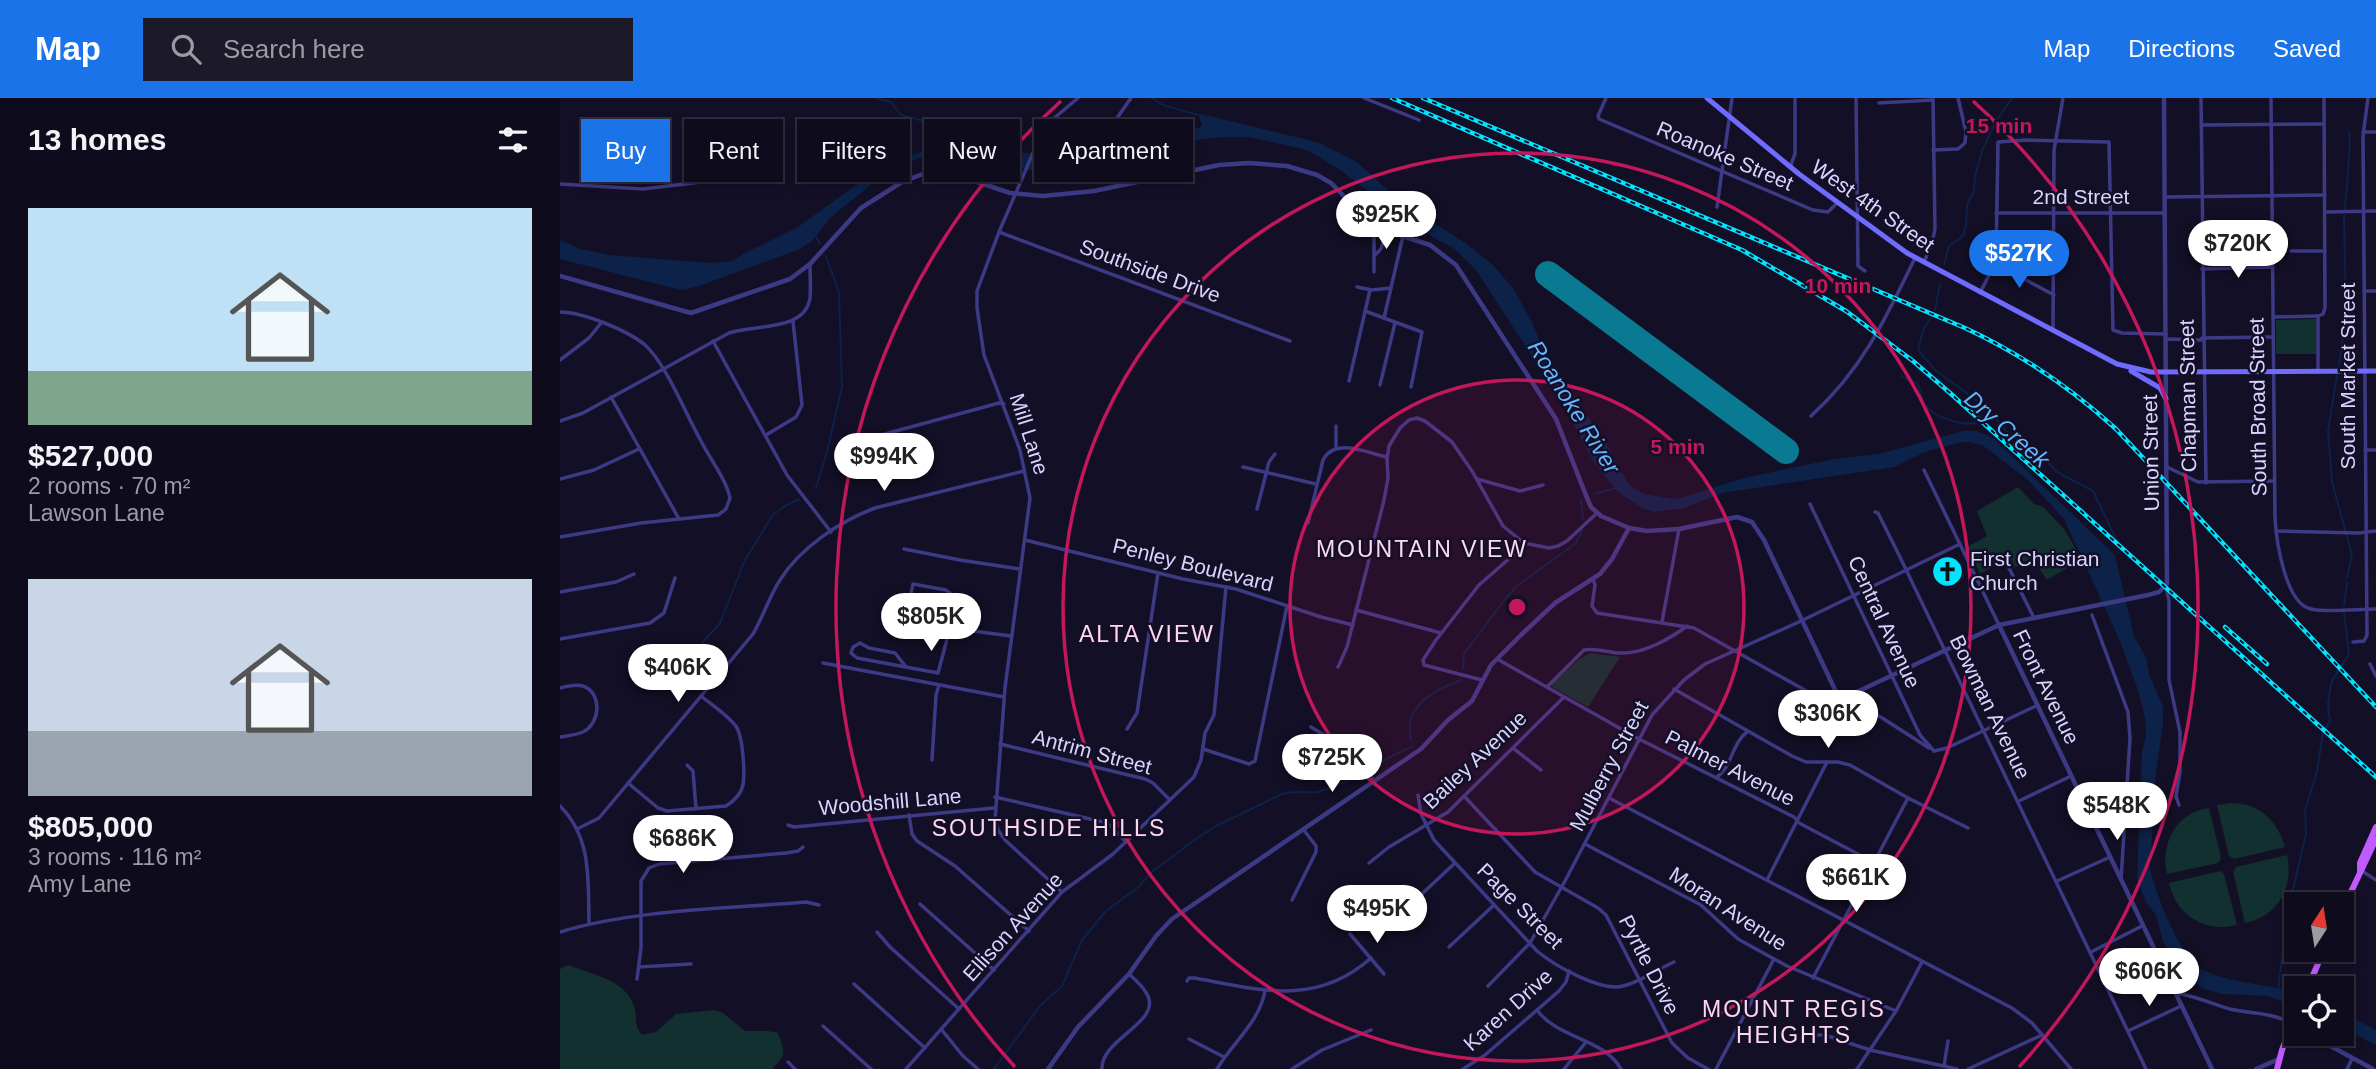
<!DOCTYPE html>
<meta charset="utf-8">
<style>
:root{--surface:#0e0b1c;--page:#1c1929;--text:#f1f3f6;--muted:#9b9ba3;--line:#2e2b3b;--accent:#1a73e8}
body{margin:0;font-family:Helvetica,sans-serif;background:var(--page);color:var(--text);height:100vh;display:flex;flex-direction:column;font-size:26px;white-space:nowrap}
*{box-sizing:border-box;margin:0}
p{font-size:23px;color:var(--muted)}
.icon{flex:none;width:38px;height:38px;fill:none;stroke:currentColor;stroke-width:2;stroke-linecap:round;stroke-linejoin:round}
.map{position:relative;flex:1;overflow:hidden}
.side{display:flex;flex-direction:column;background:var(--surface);width:560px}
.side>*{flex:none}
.top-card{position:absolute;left:21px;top:21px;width:665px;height:63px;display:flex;gap:14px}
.needle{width:46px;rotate:12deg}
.fabs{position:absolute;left:1724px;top:794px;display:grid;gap:14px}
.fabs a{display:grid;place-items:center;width:70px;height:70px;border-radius:0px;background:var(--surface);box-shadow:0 4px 10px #0003,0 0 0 2px var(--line);font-size:35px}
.price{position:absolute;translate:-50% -60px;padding:0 16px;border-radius:24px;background:#fff;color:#222;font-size:23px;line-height:46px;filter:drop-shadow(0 2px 4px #0008)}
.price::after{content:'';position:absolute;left:50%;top:42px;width:21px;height:16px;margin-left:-10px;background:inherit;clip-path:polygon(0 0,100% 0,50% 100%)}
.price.on{background:var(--accent);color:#fff}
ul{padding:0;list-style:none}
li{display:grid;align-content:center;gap:14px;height:371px;padding:0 28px}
li span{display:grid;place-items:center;height:217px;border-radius:0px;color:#555}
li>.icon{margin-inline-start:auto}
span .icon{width:126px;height:126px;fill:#fffc;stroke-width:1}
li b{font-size:30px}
h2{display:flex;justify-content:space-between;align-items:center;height:84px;padding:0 28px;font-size:30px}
.tag{padding:0 24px;border-radius:0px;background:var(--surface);box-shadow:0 4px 10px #0003,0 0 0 2px var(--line);font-size:24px;line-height:63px}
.tag.on{background:var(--accent);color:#fff}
header{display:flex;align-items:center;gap:42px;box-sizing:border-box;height:98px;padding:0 35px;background:var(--accent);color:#fff}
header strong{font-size:33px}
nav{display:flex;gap:38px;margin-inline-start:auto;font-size:24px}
.search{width:490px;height:63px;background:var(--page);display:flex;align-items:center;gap:18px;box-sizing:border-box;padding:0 24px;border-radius:0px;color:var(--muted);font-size:26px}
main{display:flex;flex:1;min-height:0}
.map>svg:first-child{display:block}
.green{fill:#12302f}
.water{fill:#0c2248}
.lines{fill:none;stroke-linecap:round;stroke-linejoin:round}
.stream{stroke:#0c2248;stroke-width:2}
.runway{stroke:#0a7a92;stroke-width:26}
.minor{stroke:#3d3a85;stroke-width:3.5}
.tertiary{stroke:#3d3a85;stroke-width:4.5}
.secondary{stroke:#6f6bff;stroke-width:5}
.primary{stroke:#c25bff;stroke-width:6}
.rail-casing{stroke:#00e5ff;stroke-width:4.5}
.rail{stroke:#130f26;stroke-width:2;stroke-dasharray:5;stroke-linecap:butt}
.ring{fill:none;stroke:#c2185b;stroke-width:3.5}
.labels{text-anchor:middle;stroke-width:5;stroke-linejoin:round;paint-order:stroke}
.street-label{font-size:21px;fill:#d9d4ff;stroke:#130f26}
.poi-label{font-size:21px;fill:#d9d4ff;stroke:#130f26;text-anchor:start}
.water-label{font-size:23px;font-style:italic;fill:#62b6ff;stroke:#130f26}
.neighbourhood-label{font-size:23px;letter-spacing:2px;fill:#ffd6f0;stroke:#130f26}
.centre{fill:#c2185b;stroke:#130f26;stroke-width:3.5}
.ring-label{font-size:21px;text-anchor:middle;font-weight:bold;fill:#c2185b;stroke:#130f26;stroke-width:5;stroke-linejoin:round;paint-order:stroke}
</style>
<header>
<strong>Map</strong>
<div class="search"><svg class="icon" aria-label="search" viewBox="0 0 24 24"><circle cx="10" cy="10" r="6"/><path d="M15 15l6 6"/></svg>Search here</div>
<nav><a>Map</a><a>Directions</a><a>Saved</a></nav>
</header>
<main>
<section class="side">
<h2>13 homes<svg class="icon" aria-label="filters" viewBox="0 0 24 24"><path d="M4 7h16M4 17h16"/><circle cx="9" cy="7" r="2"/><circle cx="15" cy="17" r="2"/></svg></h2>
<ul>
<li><span style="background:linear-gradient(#bfe0f5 75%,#7fa58c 0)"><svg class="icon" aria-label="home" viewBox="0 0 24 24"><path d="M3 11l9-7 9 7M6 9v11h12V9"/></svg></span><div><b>$527,000</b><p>2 rooms · 70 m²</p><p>Lawson Lane</p></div></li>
<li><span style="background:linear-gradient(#c9d6e8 70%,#9aa5b1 0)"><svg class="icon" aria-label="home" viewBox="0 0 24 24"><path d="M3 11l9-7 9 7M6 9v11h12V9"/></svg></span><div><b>$805,000</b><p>3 rooms · 116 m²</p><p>Amy Lane</p></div></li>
</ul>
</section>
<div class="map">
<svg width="1816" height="971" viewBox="0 0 1816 971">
<rect width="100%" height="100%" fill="#130f26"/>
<!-- green -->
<g class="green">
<path d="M1756,221V256H1716V222Z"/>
<path d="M1458,389L1474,406L1483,409L1504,431L1522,461L1487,482L1472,460L1454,470L1452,462L1445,460L1442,464L1420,476L1407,449L1427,438L1417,413Z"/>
<path d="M1031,555L1060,559L1028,609L992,589V586L1019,561Z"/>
<path d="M1671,705C1699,705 1717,722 1725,749L1674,761L1669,758L1657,707Z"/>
<path d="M1649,710L1661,760L1658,765L1607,776C1600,746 1616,714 1649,710Z"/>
<path d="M1727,757C1734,790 1718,818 1685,825L1673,774L1676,769Z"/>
<path d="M1660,773L1664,776L1677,827C1644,835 1616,817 1609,785Z"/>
<path d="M8,867C33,877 68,882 75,911C77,921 74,928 82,937L96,934L116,916L154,912L163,915L185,933H208L218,935C225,955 227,956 212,971H0V871Z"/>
</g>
<!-- water -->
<g class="water">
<path d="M641,16L757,44L797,64L841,104L907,146L933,167L953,190L972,224L985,256L1045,344L1066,382L1073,390L1084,396L1113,401L1124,399L1184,380L1274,361L1318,356L1403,333H1417L1433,340L1555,457L1574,538L1586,560L1589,576L1603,609V627L1596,673L1590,770C1594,793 1621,860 1641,871C1669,886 1706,885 1736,895V909L1708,898L1662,896L1644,891L1633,884L1614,864L1603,843L1596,817L1586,804L1577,781L1582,654L1586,638L1585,620L1579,595L1560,543L1504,421L1469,383L1433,355L1422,347L1408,344L1398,345L1365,354L1334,369L1162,395L1124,410L1094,414L1082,410L1057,393L1033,363L1001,303L916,172L895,151L876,141L839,117L779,71L747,52L689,39H665L642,41L610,51L575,58L551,68L511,74L476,73L404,59L360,60L332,70L271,119L251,144L240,151L139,188L123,192L109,189L0,161V142L20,151L50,157L150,165L173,163L183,156L238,129L321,69L368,51L415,46L453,55H491L511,62L549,54L587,42L639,30L642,27L638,17Z"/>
<path d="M1782,914L1816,932V947L1782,929Z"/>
</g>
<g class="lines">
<!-- stream -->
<g class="stream">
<path d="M315,0L331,4L341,17L364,23L389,49"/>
<path d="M592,0L603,7L638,17"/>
<path d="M1785,111L1790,46L1789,33"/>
<path d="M255,136L260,146"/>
<path d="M1384,167L1389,148L1403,138L1406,127L1407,107L1414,93L1415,78L1422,53L1435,25L1452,0"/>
<path d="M1375,212L1380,186"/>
<path d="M1373,217L1364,229L1358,252L1375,272L1428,311L1446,333L1474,349L1497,374L1533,393L1555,439"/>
<path d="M1779,268L1786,216L1784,117"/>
<path d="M1777,277L1768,333L1772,384L1792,457L1787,480"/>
<path d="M1341,278L1358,286C1361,293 1361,301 1365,307C1374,320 1405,329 1418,324"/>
<path d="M1423,321L1432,319"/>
<path d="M256,389L266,358L282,289L279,195L266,158"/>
<path d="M1034,396L1057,390"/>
<path d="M1021,402L1023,421"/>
<path d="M1784,507L1787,485"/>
<path d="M136,552L160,525L185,462L212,418L223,409L239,401"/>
<path d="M903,570L904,556L946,500L957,488L1016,445L1022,432"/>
<path d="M851,642C850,635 849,625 851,619C861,598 881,590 901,582"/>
<path d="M811,672L824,662L853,648"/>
<path d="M1718,891L1728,813L1746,736L1745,712L1757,674L1763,634L1770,623L1768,607L1770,592L1772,583L1789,556L1784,515"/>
<path d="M434,971L480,908L502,888L522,842L545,814L577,790L593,773L636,741L656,728L722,696C735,692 744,695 757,694C762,693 801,678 805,675"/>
</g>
<!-- runway -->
<path class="runway" d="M988,176L1226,353"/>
<!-- minor -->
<g class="minor">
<path d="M804,0L859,22"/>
<path d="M1046,0L1038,18L1039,21L1253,112L1268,114L1277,105"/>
<path d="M1296,0L1298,168L1305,173"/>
<path d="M1641,0L1646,385"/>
<path d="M1711,0L1715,419C1716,441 1725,506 1751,511C1767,515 1798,511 1816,511"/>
<path d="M1319,5L1373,2"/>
<path d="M1641,27L1764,26"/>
<path d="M1803,34H1816"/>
<path d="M528,41L557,20L571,0"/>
<path d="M1373,52L1398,51L1405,45L1406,34L1398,0"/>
<path d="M1230,69L1235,56V0"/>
<path d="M0,86L83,91L158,82L208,73"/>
<path d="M1605,99L1765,97"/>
<path d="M1157,109L1172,0"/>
<path d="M1766,114L1816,113"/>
<path d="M1436,115H1605"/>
<path d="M439,134L730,243"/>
<path d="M1731,153H1765"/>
<path d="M815,157L821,151L826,133"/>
<path d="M1364,164L1372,145L1375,131L1373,0"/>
<path d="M1434,165L1494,197"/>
<path d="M1642,171L1712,169"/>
<path d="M814,174V129"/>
<path d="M797,189L812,192L831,190"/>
<path d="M1804,193H1816"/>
<path d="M1420,195L1433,169L1436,159L1438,44L1466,42L1549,44L1553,232L1562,235L1606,236"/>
<path d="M805,213L862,234L851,289"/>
<path d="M0,214C23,214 66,232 84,246C106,265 126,317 141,343C150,361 166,381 170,400L166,411L158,417L81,425L0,439"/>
<path d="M1713,219L1758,218L1763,216L1765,210L1764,0"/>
<path d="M824,220L843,138"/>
<path d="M1493,231L1494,52L1503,0"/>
<path d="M1642,240L1713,239"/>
<path d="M1606,241L1642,242"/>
<path d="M153,243L227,377L271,434"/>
<path d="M0,262L29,240L41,225"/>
<path d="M1758,273V218"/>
<path d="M789,283L810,192"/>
<path d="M820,287L835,225"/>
<path d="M51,299L119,421"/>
<path d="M1251,318C1302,272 1326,220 1355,160"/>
<path d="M0,323L23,315L169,235C194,226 245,234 250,200C251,189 250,177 250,166"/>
<path d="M776,328V350"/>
<path d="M206,337L236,319L242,307L233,223"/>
<path d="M310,340L439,305L444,306"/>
<path d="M1805,352H1816"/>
<path d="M683,369L756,386"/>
<path d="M1607,369L1638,384L1714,383"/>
<path d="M1364,372L1439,527"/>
<path d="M0,381L34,372L79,351"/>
<path d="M917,381L960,393L983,387"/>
<path d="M1250,406L1360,637L1374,653"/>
<path d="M697,411L709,364L715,356"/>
<path d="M1315,414L1318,415L1339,457L1586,971"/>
<path d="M748,425L763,362C775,339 807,355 827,359"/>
<path d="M1716,433L1799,435L1816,433"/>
<path d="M465,442L623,481L676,491L761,519L793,527"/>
<path d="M344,451L400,462L460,471"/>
<path d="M1446,464L1474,520"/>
<path d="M1033,481L1035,487L1032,508L1037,515L1134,530L1259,600L1274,603L1284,600"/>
<path d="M1606,488L1609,503V582L1620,634V674L1616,698L1619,707"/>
<path d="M0,494L56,484L74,476"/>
<path d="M796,512L881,535"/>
<path d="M1532,517L1568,614L1570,640L1561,782"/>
<path d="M1102,524L1119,431"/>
<path d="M0,541L90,525L104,515L115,480"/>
<path d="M1793,544L1804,543L1807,537L1803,38L1808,0"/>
<path d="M937,561L1079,641L1234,719L1239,725L1315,765"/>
<path d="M263,565L444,599"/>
<path d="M1810,566L1816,578"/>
<path d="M346,569L335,555L309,550L300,545L293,549L291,555L297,560L378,575L390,530L391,496L386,492L353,486L346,519L390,530L451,538"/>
<path d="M778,569L787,549L824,402L828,380L827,361L829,348L840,330L849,322L857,320L865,323L892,344L912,373L943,428L964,445L989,450L998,448L1007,443L1037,415"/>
<path d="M922,582L864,567L863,562L876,542L919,487L966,446"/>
<path d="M987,589L1024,552C1037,549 1051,556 1064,555C1085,555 1111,540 1127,528"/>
<path d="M0,590C7,588 16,586 23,588C43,595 40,626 23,634C16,637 7,638 0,639"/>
<path d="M1114,591L1232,658L1246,664H1278L1290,667L1348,700L1408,730"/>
<path d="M1291,598L1294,602L1369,650"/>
<path d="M751,629L793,655L814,682"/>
<path d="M567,631L577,615L598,475"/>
<path d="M440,646L585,681L593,685L610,702"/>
<path d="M953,650L981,672"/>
<path d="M643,651L689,666L695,663L727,508"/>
<path d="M1374,653L1387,650L1478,607"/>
<path d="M372,662L376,597L379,587"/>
<path d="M127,667L133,673L136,711"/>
<path d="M1157,679C1172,669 1172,645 1187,634"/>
<path d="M68,685L98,710L107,713L166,708C174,703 181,696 183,687C185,674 183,636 175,627C166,616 152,607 141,598"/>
<path d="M858,697L861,716L874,742L977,853C995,868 1041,894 1063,888C1081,884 1098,871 1114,864"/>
<path d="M904,698L975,774L1038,810L1046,817L1112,945L1128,960L1148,971"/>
<path d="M435,699L543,724L551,728L566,744"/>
<path d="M1049,700L1452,910L1472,925L1511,971"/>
<path d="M1459,703L1511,678"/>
<path d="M0,708C32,740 28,782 29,824"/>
<path d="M349,717L352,736L357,743L395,768L469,833"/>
<path d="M228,727L234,729L434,710"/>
<path d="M17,731L39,720L193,536C203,519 210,497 220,482C240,450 280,423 315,410L464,373"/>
<path d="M1025,746L1141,807L1178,841L1227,868L1336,913"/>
<path d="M809,765L829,749L888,714L1004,599"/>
<path d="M1802,773L1816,782"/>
<path d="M1207,782L1267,664"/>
<path d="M1497,783L1550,759"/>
<path d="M502,794L445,742L438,732L435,722L445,590L470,400L460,352L424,257L417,210V193L439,134L476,48L492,22L518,0"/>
<path d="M732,802L756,754V748L743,731"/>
<path d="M360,806L434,872"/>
<path d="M850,807L895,765"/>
<path d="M0,834C76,811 166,811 246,804L259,807"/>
<path d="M317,834L330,849L399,911"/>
<path d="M790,836L824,876"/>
<path d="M889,849L934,807"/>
<path d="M1531,854L1582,828"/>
<path d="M79,869L131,866"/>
<path d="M1253,880L1348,700"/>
<path d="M77,881L81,850V783L89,770L99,766L226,755L238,753L243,749"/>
<path d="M627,883L629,880H635C700,892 756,909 811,860"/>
<path d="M294,886L365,950"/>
<path d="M928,888L970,845L1005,783L1092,617L1124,582L1145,566L1241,523L1400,446"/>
<path d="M1615,895C1634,897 1651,906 1670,911C1691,916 1711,914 1731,925"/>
<path d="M977,912C998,941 1044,940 1061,971"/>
<path d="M263,928L311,971"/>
<path d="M381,931L403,958L418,971"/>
<path d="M1568,933L1621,908"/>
<path d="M1258,937H1265L1310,952L1397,971"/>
<path d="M629,941L664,959"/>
<path d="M228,964L235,971"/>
<path d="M1384,968L1388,943"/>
<path d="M346,971L502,794L553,756L634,679L641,662L645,635L654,617L666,489"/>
<path d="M542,971C540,942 600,925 588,898C584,890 576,882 569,876"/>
<path d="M657,971C673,944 699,925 705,893"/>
<path d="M732,971L762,952L811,932"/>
<path d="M903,971L925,957L999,893L1006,884L1009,873"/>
<path d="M1004,971L1026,944"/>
<path d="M1156,971L1214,861"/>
<path d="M1297,971L1336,913L1362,864"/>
<path d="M1408,971L1482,937"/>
<path d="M1787,971L1792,961"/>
</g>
<!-- tertiary -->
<g class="tertiary">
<path d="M0,178L131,215L230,181L250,166L301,110L342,84L368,74L391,75L450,95L483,98L534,93L659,67L689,65L727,68L757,77L771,85L814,129L870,147L896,167L996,321L1027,400L1031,409L1041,418L1069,430L1087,433L1119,431L1177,419L1192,424L1204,442L1277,596L1284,600L1439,527L1588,497L1599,494L1607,486L1604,0"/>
<path d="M1439,527L1652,971"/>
<path d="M1748,936L1813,971"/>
<path d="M488,971L518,929L569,876L596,838L612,821L861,651L888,622L912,603L931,567L961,537L995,505L1040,476L1052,461L1069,430"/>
<path d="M1696,971L1719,961"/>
</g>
<!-- secondary -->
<g class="secondary">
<path d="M1147,0L1239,76L1347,155L1557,266L1591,274L1816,273"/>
<path d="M1571,273L1600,290L1606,301"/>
</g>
<!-- primary -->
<g class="primary">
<path d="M1800,772V765L1816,729"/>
<path d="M1782,813L1816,741"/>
<path d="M1747,891L1764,852"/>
<path d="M1717,971L1722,952L1736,915"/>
</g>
<defs>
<g id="rail">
<path d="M832,0L1182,152L1286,213L1353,263L1390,295L1816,679"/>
<path d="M863,0L1405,230C1461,256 1510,289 1556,331L1816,609"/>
<path d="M1665,529L1707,566"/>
</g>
</defs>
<!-- rail casing -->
<use href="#rail" class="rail-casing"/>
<!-- rail -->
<use href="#rail" class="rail"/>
</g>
<!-- distance rings -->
<circle cx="957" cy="509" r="227" fill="#c2185b" fill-opacity=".12"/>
<g class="ring">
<circle cx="957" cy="509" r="227"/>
<circle cx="957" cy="509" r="454"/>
<path d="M455 969A681 681 0 0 1 501 3M1413 3A681 681 0 0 1 1459 969"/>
</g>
<!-- icons -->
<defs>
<symbol id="church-disc" viewBox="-11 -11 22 22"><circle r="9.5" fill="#00e5ff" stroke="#130f26"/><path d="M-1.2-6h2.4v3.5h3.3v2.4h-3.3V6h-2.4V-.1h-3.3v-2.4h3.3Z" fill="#111"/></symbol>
</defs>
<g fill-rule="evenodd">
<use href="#church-disc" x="1370" y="456" width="35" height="35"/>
</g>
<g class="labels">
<!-- street labels -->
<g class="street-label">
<text transform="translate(1165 58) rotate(23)" y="7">Roanoke Street</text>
<text x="1521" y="106">2nd Street</text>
<text transform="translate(1313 108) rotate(35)" y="7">West 4th Street</text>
<text transform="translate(590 173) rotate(20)" y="7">Southside Drive</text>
<text transform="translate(1788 278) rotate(-90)" y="7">South Market Street</text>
<text transform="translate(1628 298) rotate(-91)" y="7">Chapman Street</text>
<text transform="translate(1698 309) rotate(-91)" y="7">South Broad Street</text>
<text transform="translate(469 336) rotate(72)" y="7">Mill Lane</text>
<text transform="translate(1591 355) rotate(-91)" y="7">Union Street</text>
<text transform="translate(633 467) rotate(14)" y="7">Penley Boulevard</text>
<text transform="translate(1324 524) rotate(65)" y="7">Central Avenue</text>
<text transform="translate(1486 589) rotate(64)" y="7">Front Avenue</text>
<text transform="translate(1430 609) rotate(64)" y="7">Bowman Avenue</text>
<text transform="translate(532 654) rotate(15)" y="7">Antrim Street</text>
<text transform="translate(915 662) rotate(-43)" y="7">Bailey Avenue</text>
<text transform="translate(1049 668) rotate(-62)" y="7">Mulberry Street</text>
<text transform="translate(1170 670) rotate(27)" y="7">Palmer Avenue</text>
<text transform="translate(330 704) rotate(-5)" y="7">Woodshill Lane</text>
<text transform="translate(960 808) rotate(45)" y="7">Page Street</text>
<text transform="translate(1168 811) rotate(33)" y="7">Moran Avenue</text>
<text transform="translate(453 829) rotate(-48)" y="7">Ellison Avenue</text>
<text transform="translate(1089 867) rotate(63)" y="7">Pyrtle Drive</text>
<text transform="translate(948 912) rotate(-42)" y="7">Karen Drive</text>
</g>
<!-- poi labels -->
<g class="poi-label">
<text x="1410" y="468">First Christian<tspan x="1410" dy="24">Church</tspan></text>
</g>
<!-- water labels -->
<g class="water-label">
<text transform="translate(1014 309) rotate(58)" y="8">Roanoke River</text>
<text transform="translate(1447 331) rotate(41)" y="8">Dry Creek</text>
</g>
<!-- neighbourhood labels -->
<g class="neighbourhood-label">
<text x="862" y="459">MOUNTAIN VIEW</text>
<text x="587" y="544">ALTA VIEW</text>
<text x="489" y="738">SOUTHSIDE HILLS</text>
<text x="1234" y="919">MOUNT REGIS<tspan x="1234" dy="26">HEIGHTS</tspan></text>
</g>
</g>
<circle cx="957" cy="509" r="10" class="centre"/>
<g class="ring-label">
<text x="1439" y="35">15 min</text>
<text x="1278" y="195">10 min</text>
<text x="1118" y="356">5 min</text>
</g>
</svg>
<div class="fabs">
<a><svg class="needle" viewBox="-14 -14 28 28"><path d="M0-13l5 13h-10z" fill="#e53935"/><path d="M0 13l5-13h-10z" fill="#9b9ba3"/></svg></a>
<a><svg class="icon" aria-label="locate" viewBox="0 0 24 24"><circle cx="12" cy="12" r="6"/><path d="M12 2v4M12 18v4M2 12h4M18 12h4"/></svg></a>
</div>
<b class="price" style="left:826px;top:153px">$925K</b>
<b class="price" style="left:1678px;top:182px">$720K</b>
<b class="price on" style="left:1459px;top:192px">$527K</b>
<b class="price" style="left:324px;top:395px">$994K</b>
<b class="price" style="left:371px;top:555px">$805K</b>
<b class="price" style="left:118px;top:606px">$406K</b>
<b class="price" style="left:1268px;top:652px">$306K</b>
<b class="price" style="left:772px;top:696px">$725K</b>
<b class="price" style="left:1557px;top:744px">$548K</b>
<b class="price" style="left:123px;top:777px">$686K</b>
<b class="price" style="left:1296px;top:816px">$661K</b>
<b class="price" style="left:817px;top:847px">$495K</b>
<b class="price" style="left:1589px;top:910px">$606K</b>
<div class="top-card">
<a class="tag on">Buy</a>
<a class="tag">Rent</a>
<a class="tag">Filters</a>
<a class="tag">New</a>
<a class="tag">Apartment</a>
</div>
</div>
</main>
